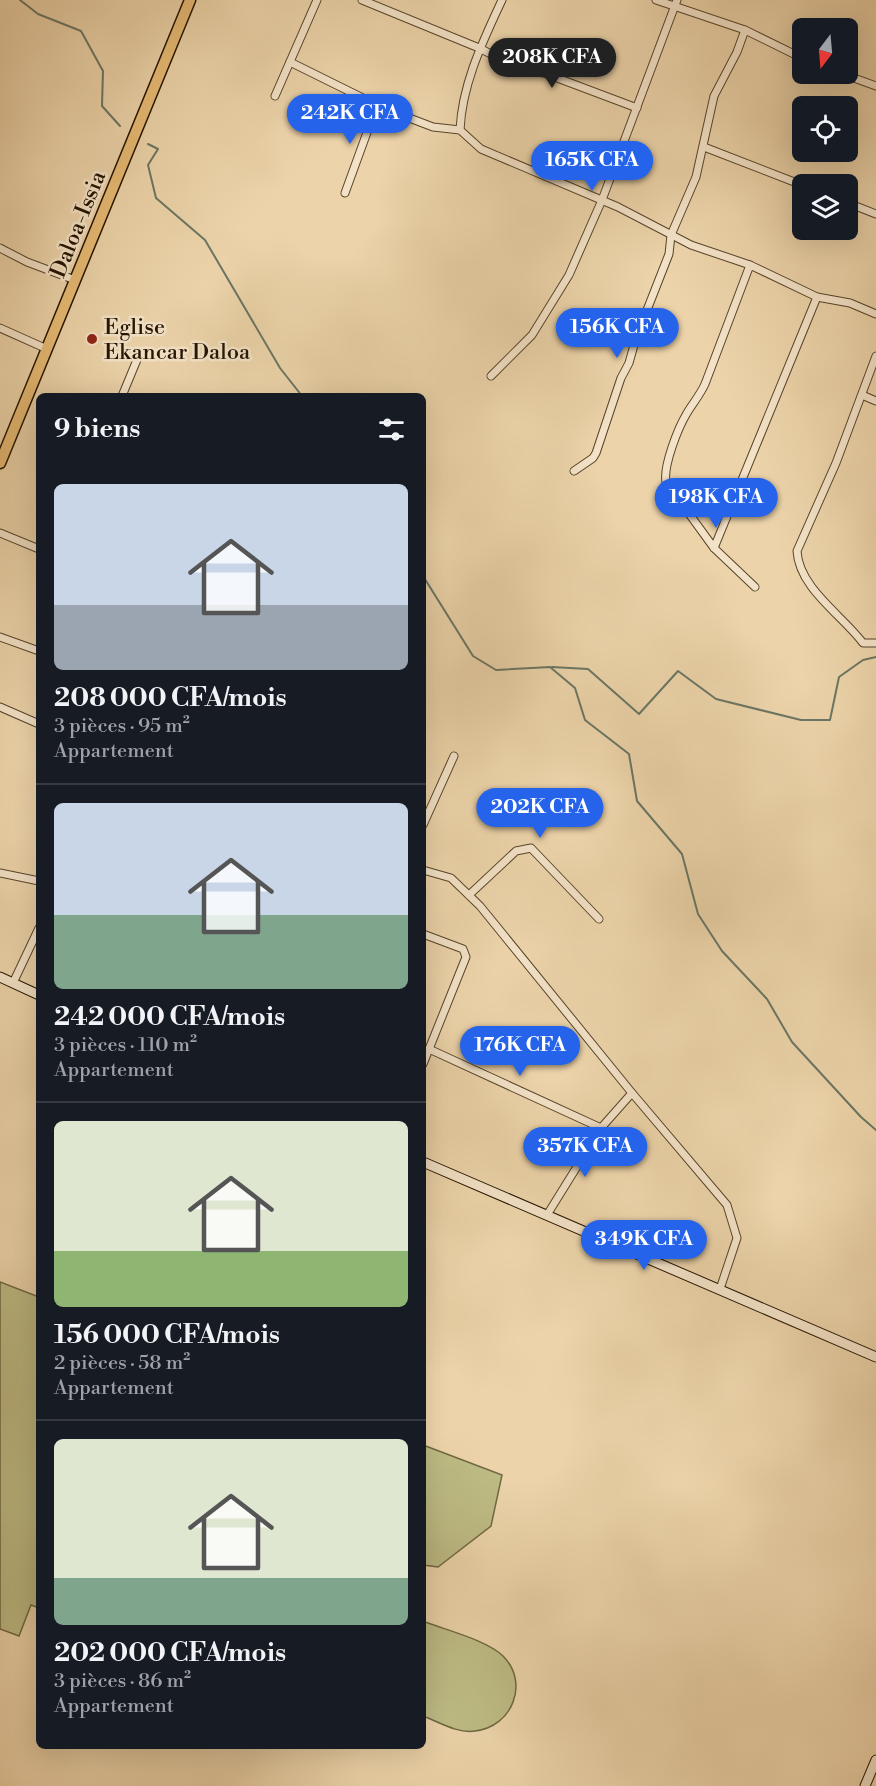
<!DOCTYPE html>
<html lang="fr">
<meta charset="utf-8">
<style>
:root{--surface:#171b24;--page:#242831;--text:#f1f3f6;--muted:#9ea1a6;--line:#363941;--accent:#2563eb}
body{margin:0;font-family:"Libre Bodoni",serif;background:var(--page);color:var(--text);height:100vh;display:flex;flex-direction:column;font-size:22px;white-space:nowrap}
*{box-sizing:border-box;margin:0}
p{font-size:20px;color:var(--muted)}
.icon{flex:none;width:33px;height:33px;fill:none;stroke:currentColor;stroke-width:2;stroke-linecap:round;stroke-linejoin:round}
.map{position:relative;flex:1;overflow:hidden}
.drawer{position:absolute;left:36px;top:393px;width:390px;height:1356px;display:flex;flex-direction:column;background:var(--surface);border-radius:9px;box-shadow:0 6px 24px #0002}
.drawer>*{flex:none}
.needle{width:39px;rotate:196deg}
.tools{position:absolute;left:792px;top:18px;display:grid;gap:12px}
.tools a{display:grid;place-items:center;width:66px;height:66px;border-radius:9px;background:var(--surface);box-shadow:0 6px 24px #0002;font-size:30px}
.price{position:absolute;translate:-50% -51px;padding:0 14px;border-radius:21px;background:var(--accent);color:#fff;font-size:20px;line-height:39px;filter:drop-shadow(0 2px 3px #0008)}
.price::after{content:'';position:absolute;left:50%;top:36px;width:18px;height:14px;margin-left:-9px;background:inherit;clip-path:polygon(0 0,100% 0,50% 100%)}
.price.on{background:#222;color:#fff}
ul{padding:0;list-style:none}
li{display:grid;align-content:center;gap:12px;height:318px;padding:0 18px}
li+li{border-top:2px solid var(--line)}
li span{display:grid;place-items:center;height:186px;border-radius:9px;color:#555}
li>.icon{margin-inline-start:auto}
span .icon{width:108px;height:108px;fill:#fffc;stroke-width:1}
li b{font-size:26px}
h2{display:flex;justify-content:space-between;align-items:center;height:72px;padding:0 18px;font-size:26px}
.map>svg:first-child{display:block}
.green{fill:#bdbb84;stroke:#706842;stroke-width:1.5}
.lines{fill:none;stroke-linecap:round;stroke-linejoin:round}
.stream{stroke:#6a7664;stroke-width:2}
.street-casing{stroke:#56442a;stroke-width:9}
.secondary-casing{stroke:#241400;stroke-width:11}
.primary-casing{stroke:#241400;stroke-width:13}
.street{stroke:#f3e2c7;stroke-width:7}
.secondary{stroke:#f3e2c7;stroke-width:9}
.primary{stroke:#e6ba74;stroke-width:10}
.poi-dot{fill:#8f2418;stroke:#f3e2c7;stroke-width:2}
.labels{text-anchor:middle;stroke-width:5;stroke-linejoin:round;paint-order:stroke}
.street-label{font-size:22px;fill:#241400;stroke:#f3e2c7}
.poi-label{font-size:22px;fill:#241400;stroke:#f3e2c7;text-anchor:start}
</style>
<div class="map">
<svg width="876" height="1786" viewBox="0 0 876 1786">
<rect width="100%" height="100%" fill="#ecd3a9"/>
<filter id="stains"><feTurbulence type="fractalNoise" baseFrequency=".00333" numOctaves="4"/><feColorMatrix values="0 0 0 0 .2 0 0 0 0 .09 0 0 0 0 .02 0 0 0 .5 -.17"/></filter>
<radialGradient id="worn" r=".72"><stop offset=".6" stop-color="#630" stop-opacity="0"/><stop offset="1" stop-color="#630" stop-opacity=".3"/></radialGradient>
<!-- green -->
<g class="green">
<path d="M0,1282L39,1297V1608L31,1605L19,1636L0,1629Z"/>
<path d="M423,1445L502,1475L491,1526L438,1567L423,1565Z"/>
<path d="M423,1621C445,1630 487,1640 503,1656C530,1683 512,1727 475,1731C458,1734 439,1722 423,1716Z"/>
</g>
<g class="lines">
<!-- stream -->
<g class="stream">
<path d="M20,0L38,14L81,31L103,71L102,106L120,126"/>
<path d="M148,144L158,149L148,165L156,198L205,240L280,368L302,396"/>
<path d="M423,576L473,656L496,670L550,667L575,688L585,720L629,754L637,801L682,854L698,914L722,951L767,999L792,1042L861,1117L876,1130"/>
<path d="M552,667L588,669L639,714L678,671L716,699L801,720H830L839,677L863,660L876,657"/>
</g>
<defs>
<g id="street">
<path d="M362,0L479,48L525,71L544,73L637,108"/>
<path d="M656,0L745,30L802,58"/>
<path d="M290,62L383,108L433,127L460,130L481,149L618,207L691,245L750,265L817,297L850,303L876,314"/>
<path d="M843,74L876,86"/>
<path d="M275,96L317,0"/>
<path d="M460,130C462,84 483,41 502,0"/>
<path d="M704,147L802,185"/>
<path d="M345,193L377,105"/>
<path d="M848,203L876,214"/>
<path d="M0,248L27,262L75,280"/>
<path d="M750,265L705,384C700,395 693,403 687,413C678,428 663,466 666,482L714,548L755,587"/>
<path d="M0,328L47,349"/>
<path d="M876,356L836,463L797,551C799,588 842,615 863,643H876"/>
<path d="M491,376L532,335L569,275L602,200L677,0"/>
<path d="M862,395L876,401"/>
<path d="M122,396L139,355"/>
<path d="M574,471L593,458L596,453L621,378L629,363L636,338L669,254L671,235L696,177L714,96L737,52L745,30"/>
<path d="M0,533L39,549"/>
<path d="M714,548L817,297"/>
<path d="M0,637L39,651"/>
<path d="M0,707L39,724"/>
<path d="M423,825L454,756"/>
<path d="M423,870L451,878L480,906L632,1093L727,1205L737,1238L720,1289"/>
<path d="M0,873L39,881"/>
<path d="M469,895L516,851L531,848L599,919"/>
<path d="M423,934L463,949L466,957L423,1064"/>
<path d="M13,983L39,928"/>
<path d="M429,1049L601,1128"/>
<path d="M547,1215L601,1128L632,1093"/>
</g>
<g id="secondary">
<path d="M0,977L39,995"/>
<path d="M423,1162L876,1357"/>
<path d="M865,1786L876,1760"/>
</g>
<path id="primary" d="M0,463L190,0"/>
</defs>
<!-- street casing -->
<use href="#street" class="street-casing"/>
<!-- secondary casing -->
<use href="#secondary" class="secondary-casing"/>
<!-- primary casing -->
<use href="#primary" class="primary-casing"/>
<!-- street -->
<use href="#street" class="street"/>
<!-- secondary -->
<use href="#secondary" class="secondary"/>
<!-- primary -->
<use href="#primary" class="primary"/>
</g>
<!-- markers -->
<circle class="poi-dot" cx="92" cy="339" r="6"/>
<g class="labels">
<!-- street labels -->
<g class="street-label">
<text transform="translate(77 224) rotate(-68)" y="8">Daloa-Issia</text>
</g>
<!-- poi labels -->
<g class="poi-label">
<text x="104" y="334">Eglise<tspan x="104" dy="25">Ekancar Daloa</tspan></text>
</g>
</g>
<rect width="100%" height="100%" filter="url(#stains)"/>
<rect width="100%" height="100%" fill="url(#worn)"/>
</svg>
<div class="tools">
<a><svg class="needle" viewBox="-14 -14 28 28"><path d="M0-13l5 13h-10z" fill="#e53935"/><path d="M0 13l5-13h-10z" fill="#9ea1a6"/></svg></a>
<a><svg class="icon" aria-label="locate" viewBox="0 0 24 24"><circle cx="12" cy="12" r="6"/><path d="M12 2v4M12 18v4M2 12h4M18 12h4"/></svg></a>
<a><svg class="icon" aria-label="layers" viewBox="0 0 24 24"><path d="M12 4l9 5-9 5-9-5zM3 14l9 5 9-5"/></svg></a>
</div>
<b class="price on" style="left:552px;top:89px">208K CFA</b>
<b class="price" style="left:350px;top:145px">242K CFA</b>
<b class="price" style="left:592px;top:192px">165K CFA</b>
<b class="price" style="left:617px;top:359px">156K CFA</b>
<b class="price" style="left:716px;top:529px">198K CFA</b>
<b class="price" style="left:540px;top:839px">202K CFA</b>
<b class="price" style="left:520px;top:1077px">176K CFA</b>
<b class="price" style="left:585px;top:1178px">357K CFA</b>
<b class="price" style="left:644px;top:1271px">349K CFA</b>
<section class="drawer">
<h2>9 biens<svg class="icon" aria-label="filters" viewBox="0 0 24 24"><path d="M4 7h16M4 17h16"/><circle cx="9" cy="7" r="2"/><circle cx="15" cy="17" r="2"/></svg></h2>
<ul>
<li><span style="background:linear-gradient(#c9d6e8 65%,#9aa5b1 0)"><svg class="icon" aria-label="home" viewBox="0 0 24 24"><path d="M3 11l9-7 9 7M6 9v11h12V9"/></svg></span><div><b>208 000 CFA/mois</b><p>3 pièces · 95 m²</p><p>Appartement</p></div></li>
<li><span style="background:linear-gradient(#c9d6e8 60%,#7fa58c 0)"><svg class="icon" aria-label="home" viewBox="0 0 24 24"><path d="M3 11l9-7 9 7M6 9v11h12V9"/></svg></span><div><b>242 000 CFA/mois</b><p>3 pièces · 110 m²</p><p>Appartement</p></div></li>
<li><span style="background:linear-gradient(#dfe7d0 70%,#8fb573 0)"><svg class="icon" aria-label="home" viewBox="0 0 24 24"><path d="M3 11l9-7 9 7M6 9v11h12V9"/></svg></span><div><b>156 000 CFA/mois</b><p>2 pièces · 58 m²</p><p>Appartement</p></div></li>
<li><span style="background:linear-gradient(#dfe7d0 75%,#7fa58c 0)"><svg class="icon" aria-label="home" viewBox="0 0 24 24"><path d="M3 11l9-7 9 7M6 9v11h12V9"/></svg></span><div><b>202 000 CFA/mois</b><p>3 pièces · 86 m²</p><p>Appartement</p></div></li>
</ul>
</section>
</div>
